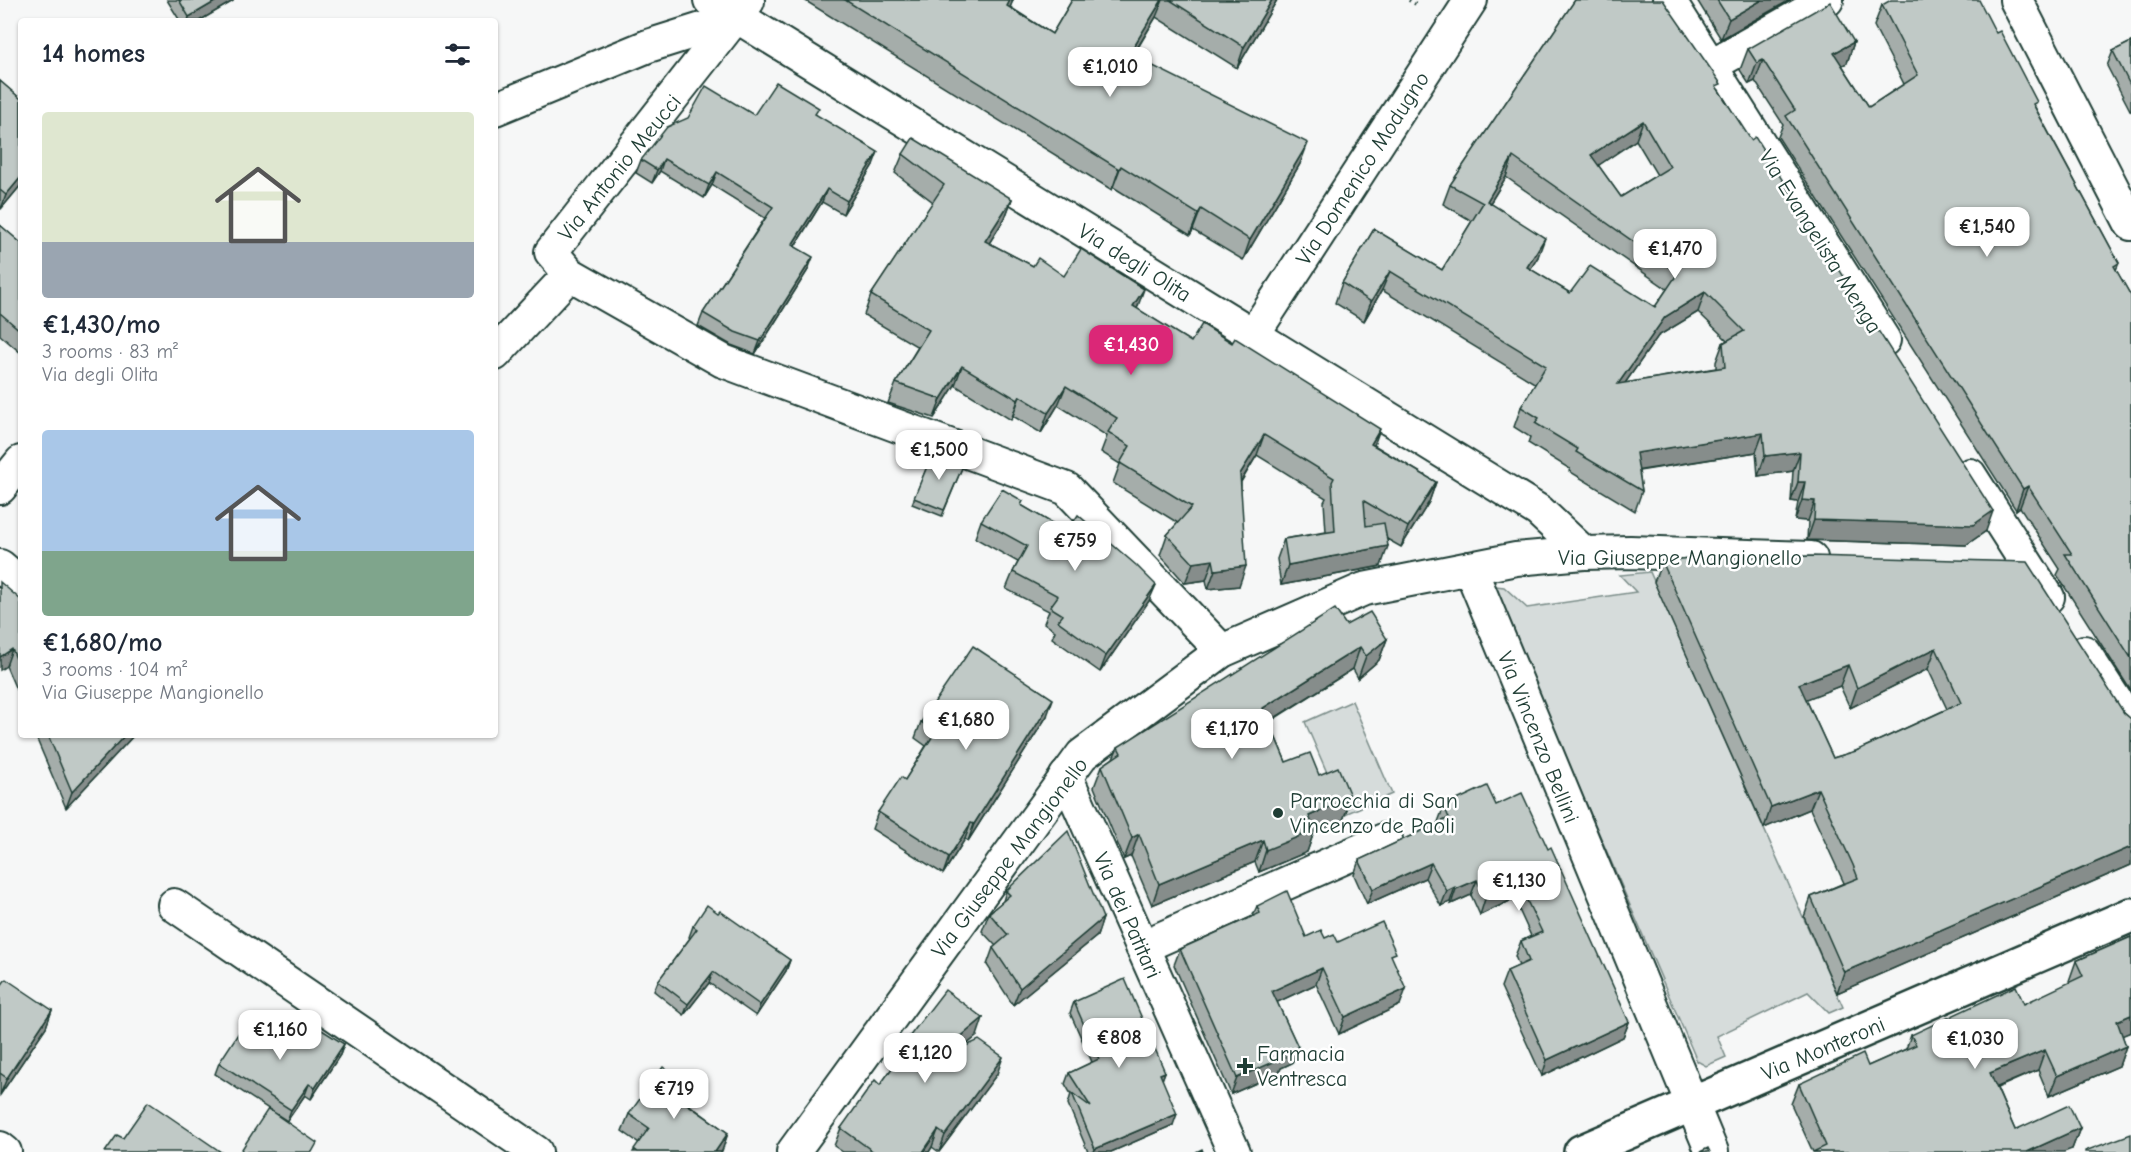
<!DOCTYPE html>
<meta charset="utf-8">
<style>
:root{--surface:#fff;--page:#f6f6f7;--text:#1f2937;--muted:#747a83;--accent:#db2777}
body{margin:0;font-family:"Comic Neue",sans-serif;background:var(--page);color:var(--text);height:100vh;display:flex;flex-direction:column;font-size:22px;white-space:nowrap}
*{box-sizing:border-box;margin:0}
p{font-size:20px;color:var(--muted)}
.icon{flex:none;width:33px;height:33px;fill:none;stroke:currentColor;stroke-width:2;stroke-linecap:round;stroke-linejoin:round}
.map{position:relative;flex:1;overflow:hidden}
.panel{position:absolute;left:18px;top:18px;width:480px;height:720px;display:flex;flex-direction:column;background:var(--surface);border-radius:6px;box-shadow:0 2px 4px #0004}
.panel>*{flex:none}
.price{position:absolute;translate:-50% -51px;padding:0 14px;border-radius:12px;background:#fff;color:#222;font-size:20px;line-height:39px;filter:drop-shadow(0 2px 3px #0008)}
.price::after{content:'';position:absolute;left:50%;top:36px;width:18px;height:14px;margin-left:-9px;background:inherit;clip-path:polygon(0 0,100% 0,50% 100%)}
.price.current{background:var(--accent);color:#fff}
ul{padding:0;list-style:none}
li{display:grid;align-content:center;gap:12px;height:318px;padding:0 24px}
li span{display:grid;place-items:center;height:186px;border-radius:6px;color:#555}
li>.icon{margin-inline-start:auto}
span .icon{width:108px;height:108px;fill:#fffc;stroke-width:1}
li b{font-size:26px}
h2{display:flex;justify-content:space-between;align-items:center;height:72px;padding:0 24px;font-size:26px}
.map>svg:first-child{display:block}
.green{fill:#d6dcdb;stroke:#7a8c88;stroke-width:1.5}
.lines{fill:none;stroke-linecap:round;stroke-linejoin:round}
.minor-casing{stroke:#1f3d34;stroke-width:36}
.secondary-casing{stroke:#1f3d34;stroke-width:38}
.path{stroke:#1f3d34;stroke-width:4;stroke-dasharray:1.5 4.5;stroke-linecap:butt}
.minor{stroke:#fff;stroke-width:32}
.secondary{stroke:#fff;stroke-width:33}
.wall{fill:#a5adaa;stroke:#1f3d34;stroke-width:1.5;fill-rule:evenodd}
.shaded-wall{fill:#868d8b;stroke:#1f3d34;stroke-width:1.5}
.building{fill:#c0c9c6;stroke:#1f3d34;stroke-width:1.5;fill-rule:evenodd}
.poi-dot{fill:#1f3d34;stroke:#fff;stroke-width:2}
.labels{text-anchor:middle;stroke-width:5;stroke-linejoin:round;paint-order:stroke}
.street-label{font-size:22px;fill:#1f3d34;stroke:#fff}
.poi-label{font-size:22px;fill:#1f3d34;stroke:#fff;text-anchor:start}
</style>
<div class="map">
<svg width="2131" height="1152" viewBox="0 0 2131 1152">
<rect width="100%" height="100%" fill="#f6f7f7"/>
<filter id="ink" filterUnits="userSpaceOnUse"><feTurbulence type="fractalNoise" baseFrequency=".0167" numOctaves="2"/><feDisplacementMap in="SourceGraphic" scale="12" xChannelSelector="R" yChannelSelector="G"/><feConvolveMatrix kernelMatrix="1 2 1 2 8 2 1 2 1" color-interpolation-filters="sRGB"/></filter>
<g filter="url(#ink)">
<!-- green -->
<g class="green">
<path d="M1650,572L1843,1007L1829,1013L1808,992L1717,1036L1726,1057L1706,1066L1697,1061L1495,592L1496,586L1504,587L1527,608L1636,592L1620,575Z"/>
<path d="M1352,701L1392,794L1345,814L1305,722Z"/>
</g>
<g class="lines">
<defs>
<g id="minor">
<path d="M710,0L1539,511L1584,553"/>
<path d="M1669,0L1884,340"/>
<path d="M2016,0L2131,224"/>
<path d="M1710,66L1827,0"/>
<path d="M495,109L648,46L737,18"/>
<path d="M570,274L723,361L1067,489L1222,651"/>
<path d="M1253,335L1471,0"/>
<path d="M495,354L570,274L551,252L748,1"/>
<path d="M1970,475L2048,597"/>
<path d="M0,488L21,462"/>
<path d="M0,566L21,584"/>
<path d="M1470,568L1712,1152"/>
<path d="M2084,652L2131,724"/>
<path d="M1066,776L1234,1152"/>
<path d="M174,905L536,1152"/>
<path d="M1142,947L1386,839"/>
<path d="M0,1148L5,1152"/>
<path d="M793,1152L1082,755L1222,651L1364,589L1516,559L1584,553L1630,552L1811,558"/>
</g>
<path id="secondary" d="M1581,1152L2131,915"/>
</defs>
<!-- minor casing -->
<use href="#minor" class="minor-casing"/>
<!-- secondary casing -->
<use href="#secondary" class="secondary-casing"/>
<!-- path -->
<path class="path" d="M1409,0L1416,4"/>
<!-- minor -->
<use href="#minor" class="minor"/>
<!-- secondary -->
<use href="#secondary" class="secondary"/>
</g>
<!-- wall -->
<g class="wall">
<path d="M167,0H233V1L199,21H180Z"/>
<path d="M804,0H1013L1010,7L1052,34L1072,0H1277L1237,68L1156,17L1133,56L1300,164L1243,260L1193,230L1190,235L1113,187L1112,190Z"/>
<path d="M1575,0L1719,90L1986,531L1966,545L1807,540L1808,521L1795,520L1798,502L1791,501L1793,471L1758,476L1756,452L1639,471L1642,491L1635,511L1569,471L1570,469L1528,443L1530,437L1514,427L1521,407L1536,384L1382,290L1364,321L1335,303L1342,283L1374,229L1442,270L1472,221L1443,204L1450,185ZM1636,140L1657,175L1621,197L1598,165ZM1506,177L1667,289L1655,307L1570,293L1530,269L1538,257L1490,203ZM1698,312L1727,340L1723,343L1716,362V368L1625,383L1658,336Z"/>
<path d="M1697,0H1790L1721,39Z"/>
<path d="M1882,5L2035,107L2119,263L2116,270L2131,296V691L2057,575L2060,569L2020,507L2016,510L1778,137L1783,124L1755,81L1749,84L1740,70L1748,49L1854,42L1847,63L1842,65L1869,107L1904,84L1874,26Z"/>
<path d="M2131,42V112L2107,66L2113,51Z"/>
<path d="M0,81L21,99V185L1,209L0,208Z"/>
<path d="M754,115H816L873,165L843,214L822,202L795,246L808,270L755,354L731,345L698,326L703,313L765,218L712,185L704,198L660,171L652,183L636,173L641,160Z"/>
<path d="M903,154L1012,199L1005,218L989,243L1033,266L1064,276L1137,309L1191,342L1374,445L1436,482L1429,502L1401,547L1387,539L1381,566L1281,585L1277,559L1284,539L1326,532L1324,502L1326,498L1257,455L1241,482L1239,586L1208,589L1206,580L1185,583L1160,555L1167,535L1178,523L1113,483L1120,464L1101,452L1107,436L1058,405L1041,433L1013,416L1011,420L955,385L934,418L888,403L896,383L918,347L864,315L871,295L933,202L895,173Z"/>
<path d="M0,225L21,243V353L0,335Z"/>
<path d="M933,452L964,463L942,516L912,504Z"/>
<path d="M1023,501L1021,505L1067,532L1149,601L1100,672L1052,638L1055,631L1044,623L1049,611L1006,589L1013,572L1018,562L975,538L981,521Z"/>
<path d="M1699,557L2124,713L2131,719V865L1837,993L1804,917L1811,897L1844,883L1810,809L1764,828L1654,582L1662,561ZM1928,669L1947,709L1856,751L1833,758L1806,699L1840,686L1850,708Z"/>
<path d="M21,600V701L6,666Z"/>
<path d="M1346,625L1387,639L1379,660L1358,678L1353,669L1269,722L1286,762L1319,775L1351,798L1343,820L1314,832L1307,852L1259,872L1255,862L1152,905L1131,856L1124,859L1094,787L1102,766L1113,758L1118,747Z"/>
<path d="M1047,716L968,841L965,839L943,874L872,829L878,812L905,780L926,746L915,738L921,722Z"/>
<path d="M35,735H134L66,808Z"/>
<path d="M1496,805L1629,1022L1623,1037L1542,1076L1501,987L1507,971L1519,966L1515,956L1521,941L1531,936L1514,899L1480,915L1471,895L1451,904L1450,902L1441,906L1425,878L1367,904L1354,875L1359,860L1439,823L1438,822L1444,806Z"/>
<path d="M1006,891L1103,918L1097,936L1013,1005L987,965L993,948L996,946L982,931L989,913L1003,901Z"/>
<path d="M1257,906L1306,937L1325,938L1393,961L1400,1005L1339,1034L1316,984L1277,1002L1298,1047L1292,1063L1281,1068L1279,1073L1231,1094L1174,965L1180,949L1252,917Z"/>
<path d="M718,913L790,960L786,971L756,1016L709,983L684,1015L654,991L658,981L690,938L689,937L693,926Z"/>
<path d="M2131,937V1032L2122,1035L2126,1046L2119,1066L2049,1096L2038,1070L1997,1088L2015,1130L2080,1128L2072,1149L1813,1152L1791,1104L1799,1084L1868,1066L1906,1049L1911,1035L2024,1004L2070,983L2069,981L2076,961Z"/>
<path d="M0,987L52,1010L46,1027L0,1095Z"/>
<path d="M1074,1002L1165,1072L1162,1079L1173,1125L1111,1152H1088L1068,1104L1071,1094L1065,1084L1069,1073L1092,1062L1070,1013Z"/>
<path d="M977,1036L963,1047L997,1074L939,1152L932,1147L929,1152H843L834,1146L841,1128L880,1085L903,1054L909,1037Z"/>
<path d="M278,1037L344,1044L340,1055L311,1099L305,1095L287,1121L215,1074L219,1063Z"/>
<path d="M684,1101L728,1133L721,1152H633L639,1143L622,1131L629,1114Z"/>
</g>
<!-- shaded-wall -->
<g class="shaded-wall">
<path d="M218,0H233V1L199,21H188L189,17Z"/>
<path d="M1010,0H1013L1008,13L1007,6Z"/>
<path d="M1162,0H1163L1156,17L1121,75L1129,54Z"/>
<path d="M1272,0H1277L1237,68L1244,47Z"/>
<path d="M1762,0H1790L1721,39L1729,19Z"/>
<path d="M1854,42L1847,63L1826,73L1834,53Z"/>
<path d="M1763,60L1755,81L1749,84L1757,63Z"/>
<path d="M1643,121L1636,140L1584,175L1591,155Z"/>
<path d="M1308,143L1300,164L1243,260L1250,240Z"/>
<path d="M878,152L873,165L843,214L847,201Z"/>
<path d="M1513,157L1506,177L1479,221L1487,201Z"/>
<path d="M664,159L660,171L652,183L657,170Z"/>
<path d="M1121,166L1113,187L1112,190L1119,169Z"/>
<path d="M717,172L712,185L704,198L709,185Z"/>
<path d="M21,177V185L1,209L6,195Z"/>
<path d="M827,189L822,202L788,257L792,245Z"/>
<path d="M1012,199L1005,218L978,261L985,241Z"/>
<path d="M1201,209L1193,230L1190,235L1198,214Z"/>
<path d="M1545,238L1538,257L1520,286L1527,267Z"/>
<path d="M813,257L808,270L755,354L760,341Z"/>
<path d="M1390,271L1382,290L1364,321L1371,302Z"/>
<path d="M1144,289L1137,309L1133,306Z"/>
<path d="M1705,292L1698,312L1658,336L1611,403L1618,384L1665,317Z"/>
<path d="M962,366L955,385L934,418L941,399Z"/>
<path d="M1066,386L1058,405L1041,433L1048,413Z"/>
<path d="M1020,396L1013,416L1011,420L1018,400Z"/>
<path d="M1380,429L1373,448L1371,444Z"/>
<path d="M1763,433L1756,452L1629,472L1636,453Z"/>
<path d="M1264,435L1257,455L1233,494L1240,474Z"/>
<path d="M1800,452L1793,471L1758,476L1765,456Z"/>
<path d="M1436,482L1429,502L1401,547L1408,527Z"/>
<path d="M1798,482H1805L1798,502L1791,501Z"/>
<path d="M2028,486L2020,507L2016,510L2023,489Z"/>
<path d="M1802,500L1815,501L1808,521L1795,520Z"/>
<path d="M1993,511L1986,531L1966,545L1807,540L1814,520Z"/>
<path d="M1388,546L1381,566L1281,585L1288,565Z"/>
<path d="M1213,560L1206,580L1185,583L1193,563Z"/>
<path d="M1246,566L1239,586L1208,589L1215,570Z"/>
<path d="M1156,585L1149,601L1100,672L1106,656Z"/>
<path d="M1387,639L1379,660L1358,678L1366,656Z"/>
<path d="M1360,647L1353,669L1255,730L1263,708Z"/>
<path d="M1936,648L1928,669L1850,708L1857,688Z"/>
<path d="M12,649L6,666L0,670V657Z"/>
<path d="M1848,665L1840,686L1792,705L1799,684Z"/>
<path d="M1053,699L1047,716L968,841L974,824Z"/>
<path d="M125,735H134L66,808L72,792Z"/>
<path d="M1818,789L1810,809L1764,828L1771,807Z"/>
<path d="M1351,798L1343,820L1314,832L1307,852L1259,872L1266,850L1309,816Z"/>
<path d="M971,823L965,839L943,874L949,857Z"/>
<path d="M1139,834L1131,856L1124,859L1132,838Z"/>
<path d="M1263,840L1255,862L1152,905L1159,884Z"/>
<path d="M2131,847V865L1837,993L1844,972Z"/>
<path d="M1431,863L1425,878L1367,904L1373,889Z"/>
<path d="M1477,880L1471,895L1451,904L1456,889Z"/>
<path d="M1519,884L1514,899L1480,915L1485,899Z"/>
<path d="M1455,887L1450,902L1441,906L1447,891Z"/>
<path d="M1103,918L1097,936L1013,1005L1020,988Z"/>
<path d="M790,960L786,971L756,1016L760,1005Z"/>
<path d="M1322,968L1316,984L1267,1007L1272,991Z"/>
<path d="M713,972L709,983L684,1015L688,1004Z"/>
<path d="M1406,989L1400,1005L1339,1034L1345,1017Z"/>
<path d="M52,1010L46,1027L0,1095L7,1078Z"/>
<path d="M2131,1015V1032L2110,1041L2117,1021Z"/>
<path d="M983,1018L977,1036L934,1071L940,1054Z"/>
<path d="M1629,1022L1623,1037L1542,1076L1547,1060Z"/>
<path d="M344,1044L340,1055L311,1099L315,1088Z"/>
<path d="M2126,1046L2119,1066L2049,1096L2057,1076Z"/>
<path d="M1298,1047L1292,1063L1281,1068L1279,1073L1231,1094L1237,1078L1283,1053Z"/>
<path d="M2045,1050L2038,1070L1983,1093L1990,1073Z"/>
<path d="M1003,1057L997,1074L939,1152L945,1135Z"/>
<path d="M1165,1072L1161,1083L1160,1074Z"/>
<path d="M309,1084L305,1095L287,1121L291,1110Z"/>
<path d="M690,1086L683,1103L680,1099Z"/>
<path d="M1177,1114L1173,1125L1111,1152H1094L1095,1149Z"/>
<path d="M2080,1128L2072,1149L2064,1152H2027Z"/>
<path d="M938,1130L932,1147L929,1152H923Z"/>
<path d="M728,1133L722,1151L721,1152H715Z"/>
</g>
<!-- building -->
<g class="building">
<path d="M179,0H218L189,17Z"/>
<path d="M845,0H1010L1007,6L1052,34L1072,0H1162L1129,54L1308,143L1250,240L1201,209L1198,214L1121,166L1119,169Z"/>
<path d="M1170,0H1272L1244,47Z"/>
<path d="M1575,0H1663L1721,84L1716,86L1751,140L1755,137L1993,511L1973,525L1814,520L1815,501L1802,500L1805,482H1798L1800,452L1765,456L1763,433L1636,453L1642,491L1576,452L1578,449L1535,423L1539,418L1521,407L1546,366L1390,271L1371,302L1342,283L1374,229L1442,270L1483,203L1450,185ZM1643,121L1670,167L1621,197L1591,155ZM1513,157L1678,273L1655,307L1590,266L1570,293L1527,267L1545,238L1487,201ZM1705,292L1744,331L1723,343L1725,367L1618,384L1665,317Z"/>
<path d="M1717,0H1762L1729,19Z"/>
<path d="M1891,0H1979L1996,33L2000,31L2037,102L2033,104L2119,263L2114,266L2131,296V658L2065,554H2072L2028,486L2023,489L1786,116L1795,110L1763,60L1757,63L1748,49L1830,2L1854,42L1834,53L1869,107L1918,75L1882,5Z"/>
<path d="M2131,42V87L2113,51Z"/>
<path d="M0,81L21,99V177L6,195L0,190Z"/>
<path d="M776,82L819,108L815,114L878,152L847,201L827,189L792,245L813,257L760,341L735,332L703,313L773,207L717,172L709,185L664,159L657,170L641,160L667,127L688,118L706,86L754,115Z"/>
<path d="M913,138L1012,199L985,241L1033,266L1038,258L1064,276L1081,249L1144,289L1133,306L1191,342L1202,324L1232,343L1235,338L1380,429L1371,444L1436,482L1408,527L1364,501L1366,526L1384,523L1388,546L1288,565L1284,539L1335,531L1332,482L1334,478L1264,435L1240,474L1246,566L1215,570L1213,560L1193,563L1167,535L1192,507L1120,463L1130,446L1108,432L1117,418L1066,386L1048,413L1020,396L1018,400L962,366L941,399L896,383L929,330L871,295L944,185L903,154Z"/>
<path d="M0,225L21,243V331L0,313Z"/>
<path d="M933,452L964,463L944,510L914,498Z"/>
<path d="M1002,489L1023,501L1021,505L1067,532L1078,515L1136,565L1156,585L1106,656L1058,621L1063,615L1050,607L1058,596L1013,572L1027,546L981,521Z"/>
<path d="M1812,556L2027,562L2124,713L2131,719V847L1844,972L1811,897L1858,878L1853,865L1818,789L1771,807L1662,561L1699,557ZM1936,648L1961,703L1856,751L1833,758L1799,684L1848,665L1857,688Z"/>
<path d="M0,582L21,600V670L12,649L0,657Z"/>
<path d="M1335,609L1346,625L1370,612L1387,639L1366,656L1360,647L1263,708L1286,762L1310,753L1319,775L1338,767L1351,798L1309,816L1315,830L1266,850L1263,840L1159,884L1139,834L1132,838L1102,766L1121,753L1118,747Z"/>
<path d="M973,646L1053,699L974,824L971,823L949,857L878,812L901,777L905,780L936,731L921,722Z"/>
<path d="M48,735H125L72,792Z"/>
<path d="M1487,786L1496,805L1522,793L1548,849L1551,847L1629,1022L1547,1060L1507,971L1529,961L1521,941L1542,932L1519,884L1485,899L1477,880L1456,889L1455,887L1447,891L1431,863L1373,889L1359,860L1449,818L1444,806Z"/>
<path d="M1068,831L1103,918L1020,988L993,948L1008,935L989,913L1010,895L1006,891Z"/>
<path d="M1287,891L1306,937L1321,930L1325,938L1334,934L1338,942L1382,922L1396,953L1391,955L1406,989L1345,1017L1322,968L1272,991L1298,1047L1283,1053L1285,1057L1237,1078L1180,949L1260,913L1257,906Z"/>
<path d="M707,905L718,913L720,911L790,960L760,1005L713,972L688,1004L658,981L697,929L693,926Z"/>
<path d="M2131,937V1015L2117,1021L2126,1046L2057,1076L2045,1050L1990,1073L2015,1130L2069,1105L2080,1128L2027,1152H1813L1826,1146L1799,1084L1863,1054L1868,1066L1916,1045L1911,1035L2016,986L2024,1004L2083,976L2076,961Z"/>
<path d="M6,979L52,1010L7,1078L0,1073V987Z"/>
<path d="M1125,979L1165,1072L1160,1074L1177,1114L1095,1149L1072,1093L1091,1107L1069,1073L1099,1059L1074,1002Z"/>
<path d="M945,990L983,1018L940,1054L942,1057L979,1040L1003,1057L945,1135L938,1130L923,1152H874L841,1128L875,1080L880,1085L912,1040L909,1037Z"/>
<path d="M249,1017L278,1037L290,1034L315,1039L322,1030L344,1044L315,1088L309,1084L291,1110L219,1063Z"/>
<path d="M663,1067L690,1086L680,1099L728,1133L715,1152H638L634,1149L649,1128L629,1114Z"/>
<path d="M148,1102L221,1152H105L117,1135L123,1138Z"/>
<path d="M268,1109L317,1143L312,1152H240Z"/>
<path d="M2131,1134V1152H2085V1151Z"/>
<path d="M1708,1148L1710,1152H1700Z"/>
<path d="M1202,1149L1203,1152H1196Z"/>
</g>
</g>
<!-- markers -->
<g class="poi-dot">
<circle cx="1278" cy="813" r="6"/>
<path d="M1242 1057h6v6h6v6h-6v6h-6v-6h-6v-6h6z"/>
</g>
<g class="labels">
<!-- street labels -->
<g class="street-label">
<text transform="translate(619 167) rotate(-51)" y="8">Via Antonio Meucci</text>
<text transform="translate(1362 168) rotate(-57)" y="8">Via Domenico Modugno</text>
<text transform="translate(1821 241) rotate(58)" y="8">Via Evangelista Menga</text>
<text transform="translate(1135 262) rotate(32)" y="8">Via degli Olita</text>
<text x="1680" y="565">Via Giuseppe Mangionello</text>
<text transform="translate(1539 737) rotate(68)" y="8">Via Vincenzo Bellini</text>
<text transform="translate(1009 857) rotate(-53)" y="8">Via Giuseppe Mangionello</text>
<text transform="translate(1128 915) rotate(66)" y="8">Via dei Patitari</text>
<text transform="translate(1823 1048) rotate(-23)" y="8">Via Monteroni</text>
</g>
<!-- poi labels -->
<g class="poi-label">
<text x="1290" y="808">Parrocchia di San<tspan x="1290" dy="25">Vincenzo de Paoli</tspan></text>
<text x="1257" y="1061">Farmacia<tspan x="1257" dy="25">Ventresca</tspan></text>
</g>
</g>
</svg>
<b class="price" style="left:1110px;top:98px">€1,010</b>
<b class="price" style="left:1987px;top:258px">€1,540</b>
<b class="price" style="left:1675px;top:280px">€1,470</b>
<b class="price current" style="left:1131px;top:376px">€1,430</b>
<b class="price" style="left:939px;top:481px">€1,500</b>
<b class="price" style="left:1075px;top:572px">€759</b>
<b class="price" style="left:966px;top:751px">€1,680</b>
<b class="price" style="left:1232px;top:760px">€1,170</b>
<b class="price" style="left:1519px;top:912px">€1,130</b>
<b class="price" style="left:280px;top:1061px">€1,160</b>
<b class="price" style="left:1119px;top:1069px">€808</b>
<b class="price" style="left:1975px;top:1070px">€1,030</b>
<b class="price" style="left:925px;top:1084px">€1,120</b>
<b class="price" style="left:674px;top:1120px">€719</b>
<section class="panel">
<h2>14 homes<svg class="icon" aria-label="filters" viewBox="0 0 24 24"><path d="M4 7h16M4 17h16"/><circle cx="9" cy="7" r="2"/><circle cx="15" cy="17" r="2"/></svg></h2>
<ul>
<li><span style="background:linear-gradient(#dfe7d0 70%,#9aa5b1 0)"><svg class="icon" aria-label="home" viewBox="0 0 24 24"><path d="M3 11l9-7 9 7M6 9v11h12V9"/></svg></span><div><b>€1,430/mo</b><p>3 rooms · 83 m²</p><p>Via degli Olita</p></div></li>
<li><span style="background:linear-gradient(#a9c7e8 65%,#7fa58c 0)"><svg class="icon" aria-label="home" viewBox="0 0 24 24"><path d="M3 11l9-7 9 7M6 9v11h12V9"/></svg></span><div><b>€1,680/mo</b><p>3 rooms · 104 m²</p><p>Via Giuseppe Mangionello</p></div></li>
</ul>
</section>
</div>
